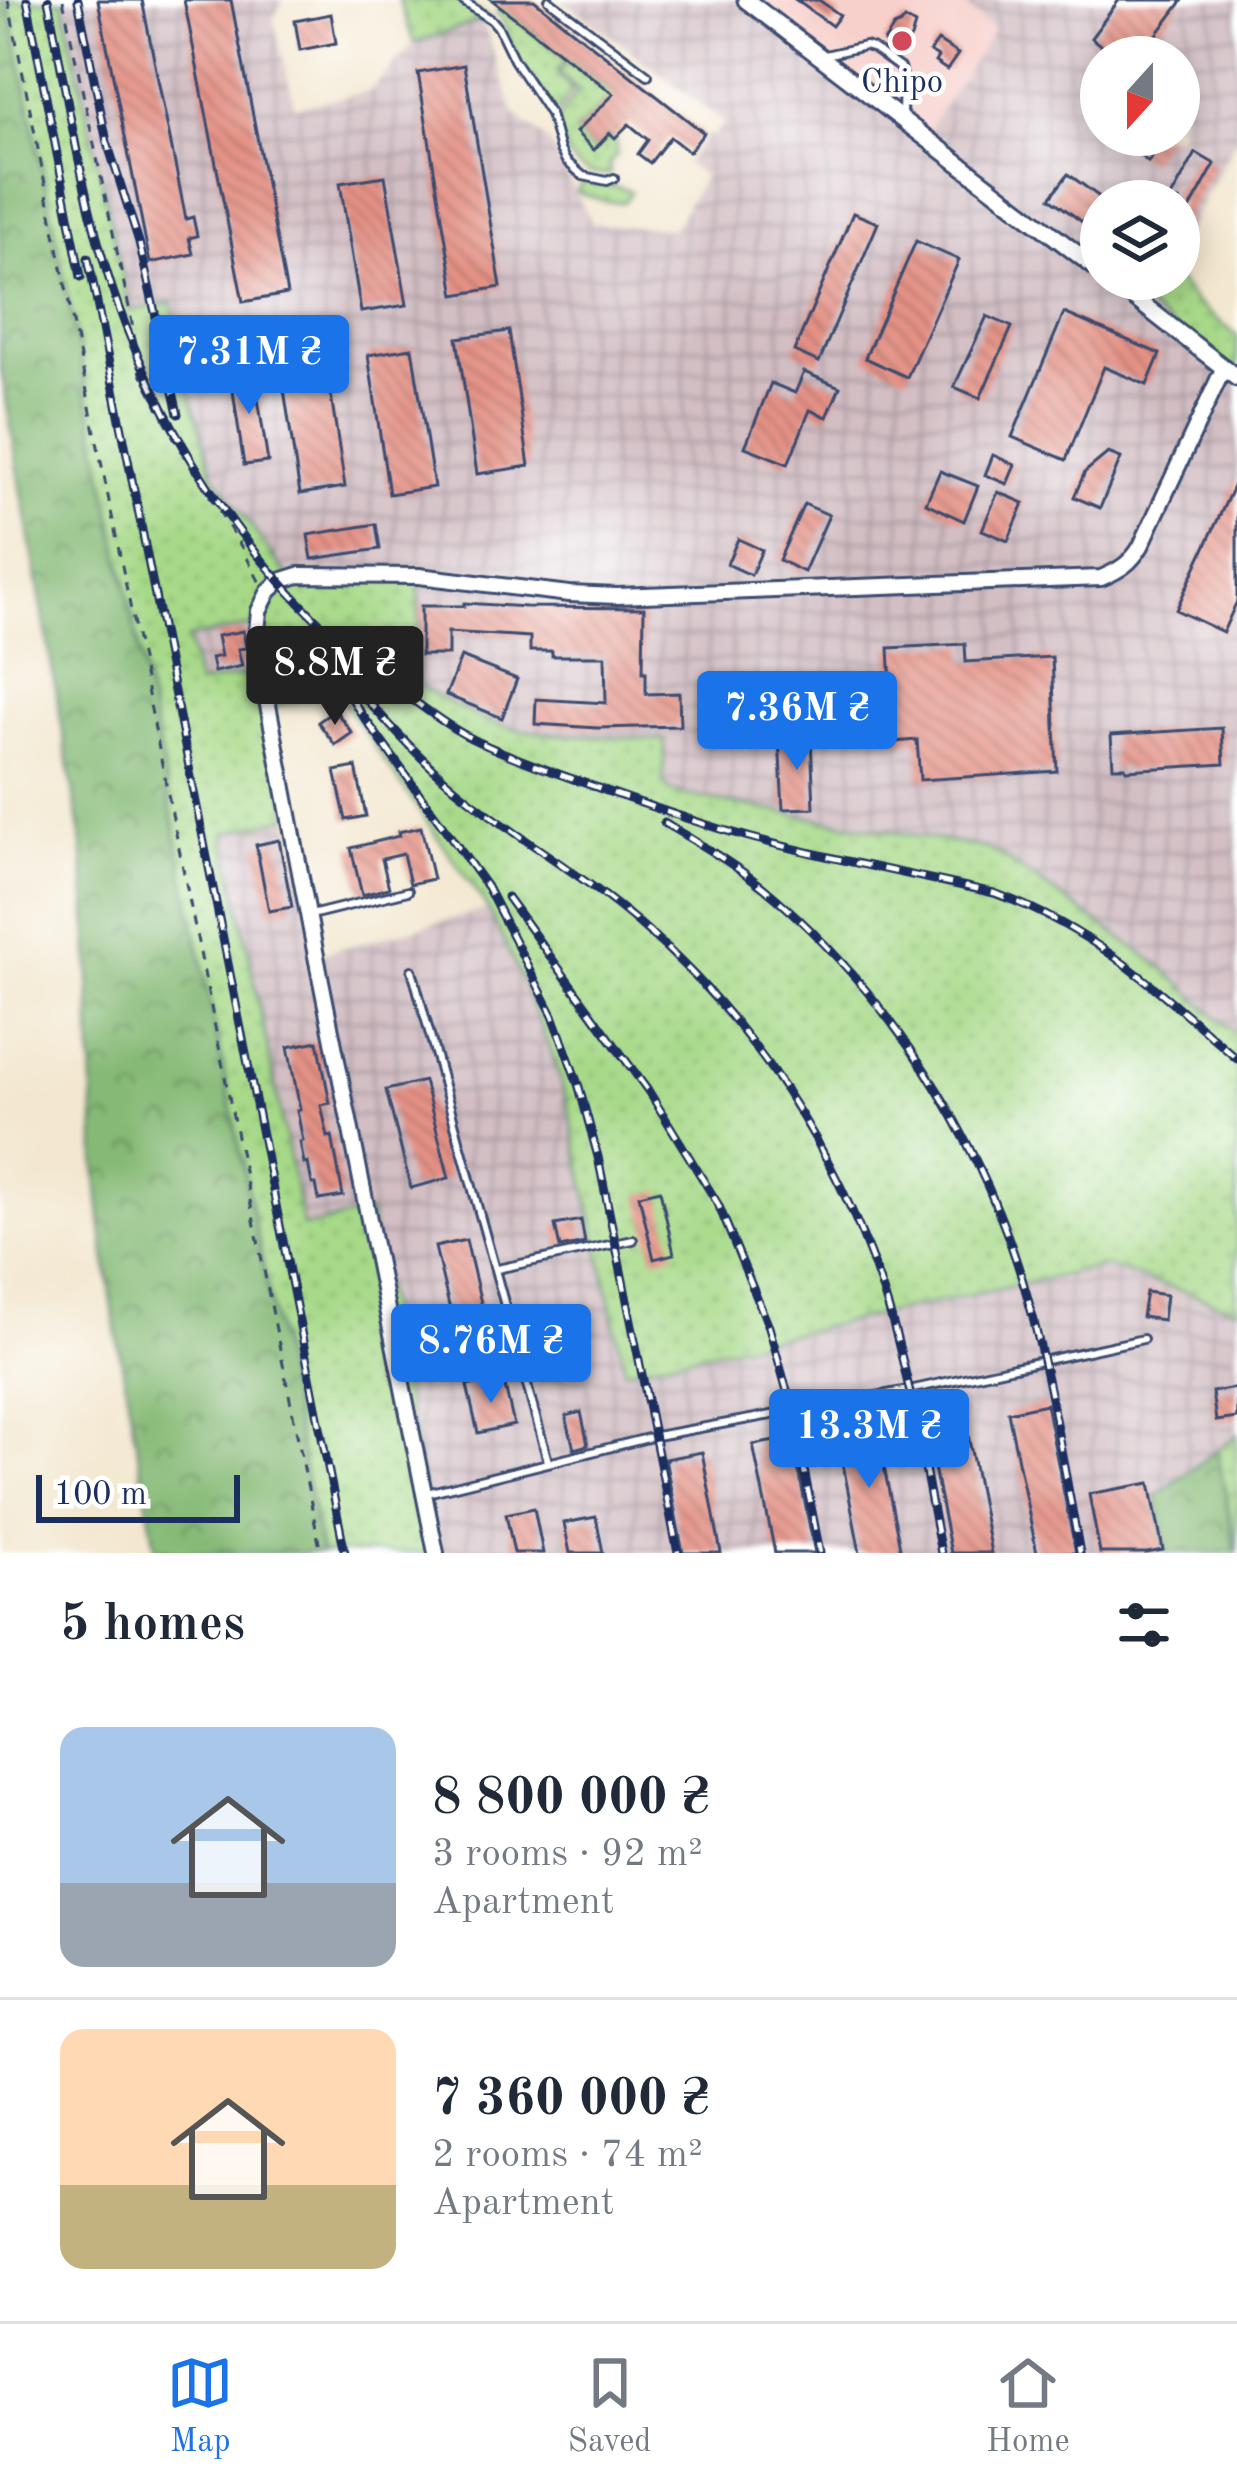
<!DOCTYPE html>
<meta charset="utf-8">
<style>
:root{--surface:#fff;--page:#f2f2f3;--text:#1f2937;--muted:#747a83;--line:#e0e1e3;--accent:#1a73e8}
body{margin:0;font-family:"Old Standard TT",serif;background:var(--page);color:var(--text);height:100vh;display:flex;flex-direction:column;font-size:45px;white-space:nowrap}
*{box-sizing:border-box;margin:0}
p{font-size:39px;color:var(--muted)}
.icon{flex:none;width:66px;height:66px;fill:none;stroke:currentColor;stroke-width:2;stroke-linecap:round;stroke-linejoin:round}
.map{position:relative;height:1553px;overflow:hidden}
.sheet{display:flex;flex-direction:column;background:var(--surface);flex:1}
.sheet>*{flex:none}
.needle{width:78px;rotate:201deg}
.buttons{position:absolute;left:1080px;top:36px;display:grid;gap:24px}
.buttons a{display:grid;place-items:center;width:120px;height:120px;border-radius:50%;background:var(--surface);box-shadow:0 6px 30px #0003;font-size:60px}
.scale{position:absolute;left:36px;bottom:30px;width:204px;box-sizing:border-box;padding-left:12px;border:6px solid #1b2f5e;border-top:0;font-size:33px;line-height:42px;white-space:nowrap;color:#1b2f5e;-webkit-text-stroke:9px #fff;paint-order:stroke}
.price{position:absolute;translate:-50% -102px;padding:0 27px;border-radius:12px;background:var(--accent);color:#fff;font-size:39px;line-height:78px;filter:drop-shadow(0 3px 6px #0008)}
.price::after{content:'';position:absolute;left:50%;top:72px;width:36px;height:27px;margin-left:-18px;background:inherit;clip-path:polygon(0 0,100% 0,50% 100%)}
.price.current{background:#222;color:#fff}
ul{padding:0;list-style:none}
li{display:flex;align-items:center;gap:36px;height:300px;padding:0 60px}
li+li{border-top:3px solid var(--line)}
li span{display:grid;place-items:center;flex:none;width:336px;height:240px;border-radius:24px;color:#555}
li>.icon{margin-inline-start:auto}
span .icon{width:144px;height:144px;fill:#fffc;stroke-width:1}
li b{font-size:51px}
h2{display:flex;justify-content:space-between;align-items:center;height:144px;padding:0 60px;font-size:51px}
.menu{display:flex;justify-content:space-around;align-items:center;height:168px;border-top:3px solid var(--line);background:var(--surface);font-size:33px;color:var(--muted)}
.menu a{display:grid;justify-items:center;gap:6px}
.menu .current{color:var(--accent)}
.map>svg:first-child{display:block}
.built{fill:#f7d0cc}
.industrial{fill:url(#industrial-grid);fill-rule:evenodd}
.green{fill:url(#green-dots);stroke:#618473;stroke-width:3;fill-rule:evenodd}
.forest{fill:url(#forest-crowns);stroke:#507469;stroke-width:3}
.building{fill:url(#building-back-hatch)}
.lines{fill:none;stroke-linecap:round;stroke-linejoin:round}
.service-casing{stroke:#3b4b6f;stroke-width:12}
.tertiary-casing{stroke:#3b4b6f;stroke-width:20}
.secondary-casing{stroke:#3b4b6f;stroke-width:21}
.path{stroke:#3b4b6f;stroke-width:3;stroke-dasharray:9 9;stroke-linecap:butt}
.service{stroke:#fff;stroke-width:6}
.tertiary{stroke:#fff;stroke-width:14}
.secondary{stroke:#fff;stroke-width:15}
.rail-casing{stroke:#1b2f5e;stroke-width:9}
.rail{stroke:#fff;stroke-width:4.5;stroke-dasharray:14;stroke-linecap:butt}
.poi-dot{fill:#d1495b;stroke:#fff;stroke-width:4.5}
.labels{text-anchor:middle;stroke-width:9;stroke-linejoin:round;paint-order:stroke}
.poi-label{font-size:33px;fill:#1b2f5e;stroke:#fff}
</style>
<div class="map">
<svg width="1237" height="1553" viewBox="0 0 1237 1553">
<defs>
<pattern id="industrial-grid" width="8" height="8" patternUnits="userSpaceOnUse" patternTransform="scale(3)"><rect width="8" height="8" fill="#d2bec3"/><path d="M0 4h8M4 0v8" fill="none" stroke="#aa9ba2"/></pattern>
<pattern id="green-dots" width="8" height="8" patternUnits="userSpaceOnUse" patternTransform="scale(3)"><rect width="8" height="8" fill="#a7d988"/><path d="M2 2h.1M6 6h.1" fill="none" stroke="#8fbb78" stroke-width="1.8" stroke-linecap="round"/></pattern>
<pattern id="forest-crowns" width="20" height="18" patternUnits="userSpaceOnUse" patternTransform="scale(3)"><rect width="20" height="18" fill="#85b974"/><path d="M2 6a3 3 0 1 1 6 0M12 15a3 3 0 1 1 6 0" fill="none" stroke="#6c9762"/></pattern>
<pattern id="building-back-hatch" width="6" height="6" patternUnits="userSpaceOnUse" patternTransform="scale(3)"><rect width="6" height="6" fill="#e59285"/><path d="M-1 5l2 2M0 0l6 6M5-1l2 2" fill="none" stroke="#b97870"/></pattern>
</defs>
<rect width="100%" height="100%" fill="#fff"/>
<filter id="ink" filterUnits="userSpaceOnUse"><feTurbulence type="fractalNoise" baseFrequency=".00833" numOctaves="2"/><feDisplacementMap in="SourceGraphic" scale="24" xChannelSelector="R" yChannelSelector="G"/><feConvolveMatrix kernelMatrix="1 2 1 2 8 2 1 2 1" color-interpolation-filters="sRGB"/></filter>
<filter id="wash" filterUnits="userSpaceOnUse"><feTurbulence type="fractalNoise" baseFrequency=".004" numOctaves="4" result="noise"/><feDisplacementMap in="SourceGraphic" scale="48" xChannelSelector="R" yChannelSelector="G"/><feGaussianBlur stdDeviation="2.7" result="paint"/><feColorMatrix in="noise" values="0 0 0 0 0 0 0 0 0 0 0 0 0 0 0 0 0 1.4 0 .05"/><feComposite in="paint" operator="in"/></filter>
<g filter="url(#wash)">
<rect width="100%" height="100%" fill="#f3e7cf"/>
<!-- built -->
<path class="built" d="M747,0H958L995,30L924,136Z"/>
<!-- industrial -->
<g class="industrial">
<path d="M63,0H285L273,18L295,107L370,91L414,43L483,21L514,113L549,143L592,223L673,229L704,176L685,164L708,134L713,137L724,122L564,0H747L924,136L994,30L958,0H1237V137L1179,245V201H1101V279H1160L1146,307L1237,378V1035L1161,966L1000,855L969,844L684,795L669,790L663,782L665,741L520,730L495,723L463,710L417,684L288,577L214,475L187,382L172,303L130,312ZM1101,57H1179V135H1101Z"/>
<path d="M256,624L262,671L196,685L187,638Z"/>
<path d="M289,817L316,955L488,909L552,1054L568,1106L625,1370L1106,1266L1237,1309V1435L1157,1496L1167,1553H436L368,1214L304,1227L225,832Z"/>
</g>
<!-- green -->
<g class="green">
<path d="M8,0H63L130,311L172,302L187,382L214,475L288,577L419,576L417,684C449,704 484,724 522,730C568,737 618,737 665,740L663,782L669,790L684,795L985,848L1000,855L1161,966L1237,1035V1309L1105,1266L625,1370L568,1106L552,1054L518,972L488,909L336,691L269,707L289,817L225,833L303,1227L369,1213L436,1553H321ZM256,625L261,671L197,685L188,638Z"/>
<path d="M399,0H461L489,18L414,43Z"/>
<path d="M500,7L567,59L557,72L573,90L556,114L519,61L502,20L496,14Z"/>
<path d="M568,60L622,101L605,102L575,132L593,151L610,136L616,142L617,155L610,163V174C573,179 563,150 557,120L577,93H580L559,72Z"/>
<path d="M583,180C598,187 620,184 631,192L624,202H608L577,192Z"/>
<path d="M1160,279H1176L1195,302L1237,336V378L1145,306Z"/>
<path d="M1237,1435V1553L1217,1450Z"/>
</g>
<!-- forest -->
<g class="forest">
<path d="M0,0H8L321,1553H156L153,1535C132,1416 106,1296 97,1175C89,1062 93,949 81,837L0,363Z"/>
<path d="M1217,1450L1236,1553H1167L1156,1496Z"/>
</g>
<g id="blocks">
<!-- building -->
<g class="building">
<path d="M98,0H142L186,219L193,217L197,236L189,238L193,254L150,263Z"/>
<path d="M184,0H231L287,294L243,302Z"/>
<path d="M492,0H534L704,133L689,152L670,137L650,163L638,154L648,140L629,124L615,138L610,133L594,150L576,132L614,94Z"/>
<path d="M796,0H819L840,15L832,26Z"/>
<path d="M1119,0H1183L1140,57H1116L1091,38Z"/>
<path d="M331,14L336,43L300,50L295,21Z"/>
<path d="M905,19L915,25L911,38L901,53L884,42L894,27L901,24Z"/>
<path d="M938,41L958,54L947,70L935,62L938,57L930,52Z"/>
<path d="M464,65L501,287L455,295L418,73Z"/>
<path d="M1115,135H1169L1148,162Z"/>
<path d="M1196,153L1215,164L1179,229V201H1169Z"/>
<path d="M1068,174L1101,198V218L1093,230L1050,198Z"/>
<path d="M385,176L407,305L361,312L340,183Z"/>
<path d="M853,213L878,223L819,362L794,351Z"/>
<path d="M916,241L959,260L907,377L865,358Z"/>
<path d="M1064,313L1160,354L1147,385L1104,367L1066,460L1012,437Z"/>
<path d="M987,316L1012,327L980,398L954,387Z"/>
<path d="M509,331L529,466L477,474L457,338Z"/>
<path d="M412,348L434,487L389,494L368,355Z"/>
<path d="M325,356L345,487L300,494L280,363Z"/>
<path d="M253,367L268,462L244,465L230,371Z"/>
<path d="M804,372L840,387L827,417L810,410L788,464L745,447L771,383L795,393Z"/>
<path d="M1108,453L1121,458L1100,508L1074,497L1085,472Z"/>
<path d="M993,455L1015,465L1007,484L985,475Z"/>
<path d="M940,471L978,486L964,521L926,503Z"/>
<path d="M1237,478V601L1223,632L1176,610Z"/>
<path d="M998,492L1024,503L1008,541L982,530Z"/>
<path d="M804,504L829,515L804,572L779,560Z"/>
<path d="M376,524L380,549L312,559L308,535Z"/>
<path d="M738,539L762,550L751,575L727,564Z"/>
<path d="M464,603L526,607L644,608L643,672H646V694L679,693L680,726L598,728L535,724L536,699L606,703L605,656H552V651H530V637L448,632V655H421V606H464Z"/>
<path d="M243,631L246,648L238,649L242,666L214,672L211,658L221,656L217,636Z"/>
<path d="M965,644L966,662L1052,657L1057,771L920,780L917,740L894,742L889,648Z"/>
<path d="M461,657L517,679L502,718L446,695Z"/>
<path d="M335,710L352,733L335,745L318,722Z"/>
<path d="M1222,728L1224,764L1126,770L1125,767H1113L1111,735Z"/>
<path d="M811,738L814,808L783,809L779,739Z"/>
<path d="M356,767L366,816L346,820L335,771Z"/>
<path d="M421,827L433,879L410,884L403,854L382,859L389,888L362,895L351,848L399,836L398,832Z"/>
<path d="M279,840L292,907L269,911L256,845Z"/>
<path d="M318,1041L330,1103L321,1105L328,1137L332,1136L343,1196L319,1200L316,1184H312L308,1163L304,1164L300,1142L303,1141L297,1110L300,1109L288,1047Z"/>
<path d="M424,1081L449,1178L411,1188L386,1090Z"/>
<path d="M660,1190L674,1254L654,1259L639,1195Z"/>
<path d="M581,1220L585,1243L560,1248L555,1225Z"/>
<path d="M466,1240L491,1345L460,1352L435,1247Z"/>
<path d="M1146,1292L1166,1295L1163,1320L1142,1317Z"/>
<path d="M503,1378L514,1425L478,1433L467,1386Z"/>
<path d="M1236,1388L1237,1418L1216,1421L1212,1392Z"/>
<path d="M1046,1404L1076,1553H1037L1008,1412Z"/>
<path d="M963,1409L991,1553H951L924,1417Z"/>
<path d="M581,1412L588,1445L574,1449L566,1416Z"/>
<path d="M876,1426L901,1553H860L837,1433Z"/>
<path d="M792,1438L815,1553H775L753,1445Z"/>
<path d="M702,1452L721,1553H683L665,1459Z"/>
<path d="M1150,1483L1163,1550L1147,1553H1100L1089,1494Z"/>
<path d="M534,1508L543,1553H514L506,1514Z"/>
<path d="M596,1517L603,1553H570L564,1523Z"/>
</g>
</g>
</g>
<g filter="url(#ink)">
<use href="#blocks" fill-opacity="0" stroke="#3b4b6f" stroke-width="3"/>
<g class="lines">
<defs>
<g id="service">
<path d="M461,0L492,20L498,27L514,60L550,114L560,150L566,161L583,176L607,181L614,178"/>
<path d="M549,0L648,75"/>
<path d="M825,55L865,46L872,48L900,68L903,75L902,115"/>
<path d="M311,915L408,891"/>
<path d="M412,970L548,1461"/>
<path d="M497,1269L633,1240"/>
<path d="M427,1493L656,1436L909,1390L1143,1339"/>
</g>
<path id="tertiary" d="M436,1553L316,956L256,642L259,611L269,591L280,581L299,575L419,576L569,594L617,596L1101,578C1120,570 1131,563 1141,546L1224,367"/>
<g id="secondary">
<path d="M746,0L1101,272"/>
<path d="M1110,279L1237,378"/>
</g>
</defs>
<!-- service casing -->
<use href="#service" class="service-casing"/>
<!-- tertiary casing -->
<use href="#tertiary" class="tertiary-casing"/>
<!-- secondary casing -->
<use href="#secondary" class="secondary-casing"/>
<!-- path -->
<g class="path">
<path d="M8,0L321,1553"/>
<path d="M63,0L130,312L141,374L177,444L242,548L260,583"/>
</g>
<!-- service -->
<use href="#service" class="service"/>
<!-- tertiary -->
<use href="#tertiary" class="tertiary"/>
<!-- secondary -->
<use href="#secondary" class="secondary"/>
<defs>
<g id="rail">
<path d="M27,0L81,277"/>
<path d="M48,0C70,109 85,223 126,327C183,471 277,603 403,693C427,710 452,730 479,742C515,759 553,772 590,785C641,803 693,822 745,836C827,859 912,874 994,893C1093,928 1160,991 1237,1059"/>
<path d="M78,0L107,142L139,242L178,414"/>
<path d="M88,258L345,1553"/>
<path d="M311,628L358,709L487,887L553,1015L579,1087L598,1157L678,1553"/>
<path d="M347,678C386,721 424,765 470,800C526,843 587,878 640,924C753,1021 838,1153 884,1294C911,1378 924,1467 941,1553"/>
<path d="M664,823C703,846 743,869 777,899C905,1011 997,1165 1036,1330C1054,1403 1066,1479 1080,1553"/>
<path d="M507,897L651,1095L718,1204L769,1327L793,1412L820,1553"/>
</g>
</defs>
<!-- rail casing -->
<use href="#rail" class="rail-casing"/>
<!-- rail -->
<use href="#rail" class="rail"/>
</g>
</g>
<!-- markers -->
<circle class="poi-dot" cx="902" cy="41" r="12"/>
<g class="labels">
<!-- poi labels -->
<g class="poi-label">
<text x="902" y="92">Chipo</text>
</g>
</g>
</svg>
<div class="buttons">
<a><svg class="needle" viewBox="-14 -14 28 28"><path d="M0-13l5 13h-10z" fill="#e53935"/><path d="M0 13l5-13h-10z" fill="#747a83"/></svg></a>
<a><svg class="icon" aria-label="layers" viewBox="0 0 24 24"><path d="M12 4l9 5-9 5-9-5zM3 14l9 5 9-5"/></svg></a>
</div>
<div class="scale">100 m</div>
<b class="price" style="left:249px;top:417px">7.31M ₴</b>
<b class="price current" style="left:335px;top:728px">8.8M ₴</b>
<b class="price" style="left:797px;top:773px">7.36M ₴</b>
<b class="price" style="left:491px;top:1406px">8.76M ₴</b>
<b class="price" style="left:869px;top:1491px">13.3M ₴</b>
</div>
<section class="sheet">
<h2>5 homes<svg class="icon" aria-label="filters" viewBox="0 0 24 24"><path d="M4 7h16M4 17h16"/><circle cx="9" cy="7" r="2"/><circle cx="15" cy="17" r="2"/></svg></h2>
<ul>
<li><span style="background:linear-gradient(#a9c7e8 65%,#9aa5b1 0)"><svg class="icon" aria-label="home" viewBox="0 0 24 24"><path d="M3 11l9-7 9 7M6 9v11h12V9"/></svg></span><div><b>8 800 000 ₴</b><p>3 rooms · 92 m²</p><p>Apartment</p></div></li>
<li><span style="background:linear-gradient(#ffd9b3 65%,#c2b280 0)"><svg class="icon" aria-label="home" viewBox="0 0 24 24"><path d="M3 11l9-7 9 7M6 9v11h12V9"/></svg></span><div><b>7 360 000 ₴</b><p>2 rooms · 74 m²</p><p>Apartment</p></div></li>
</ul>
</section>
<nav class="menu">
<a class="current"><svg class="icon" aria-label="map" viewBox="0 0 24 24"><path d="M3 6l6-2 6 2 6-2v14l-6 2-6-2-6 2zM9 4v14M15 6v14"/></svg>Map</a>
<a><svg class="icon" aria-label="saved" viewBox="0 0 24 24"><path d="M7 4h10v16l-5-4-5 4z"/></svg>Saved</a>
<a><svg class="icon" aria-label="home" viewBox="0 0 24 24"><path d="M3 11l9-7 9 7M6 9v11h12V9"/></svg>Home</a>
</nav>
